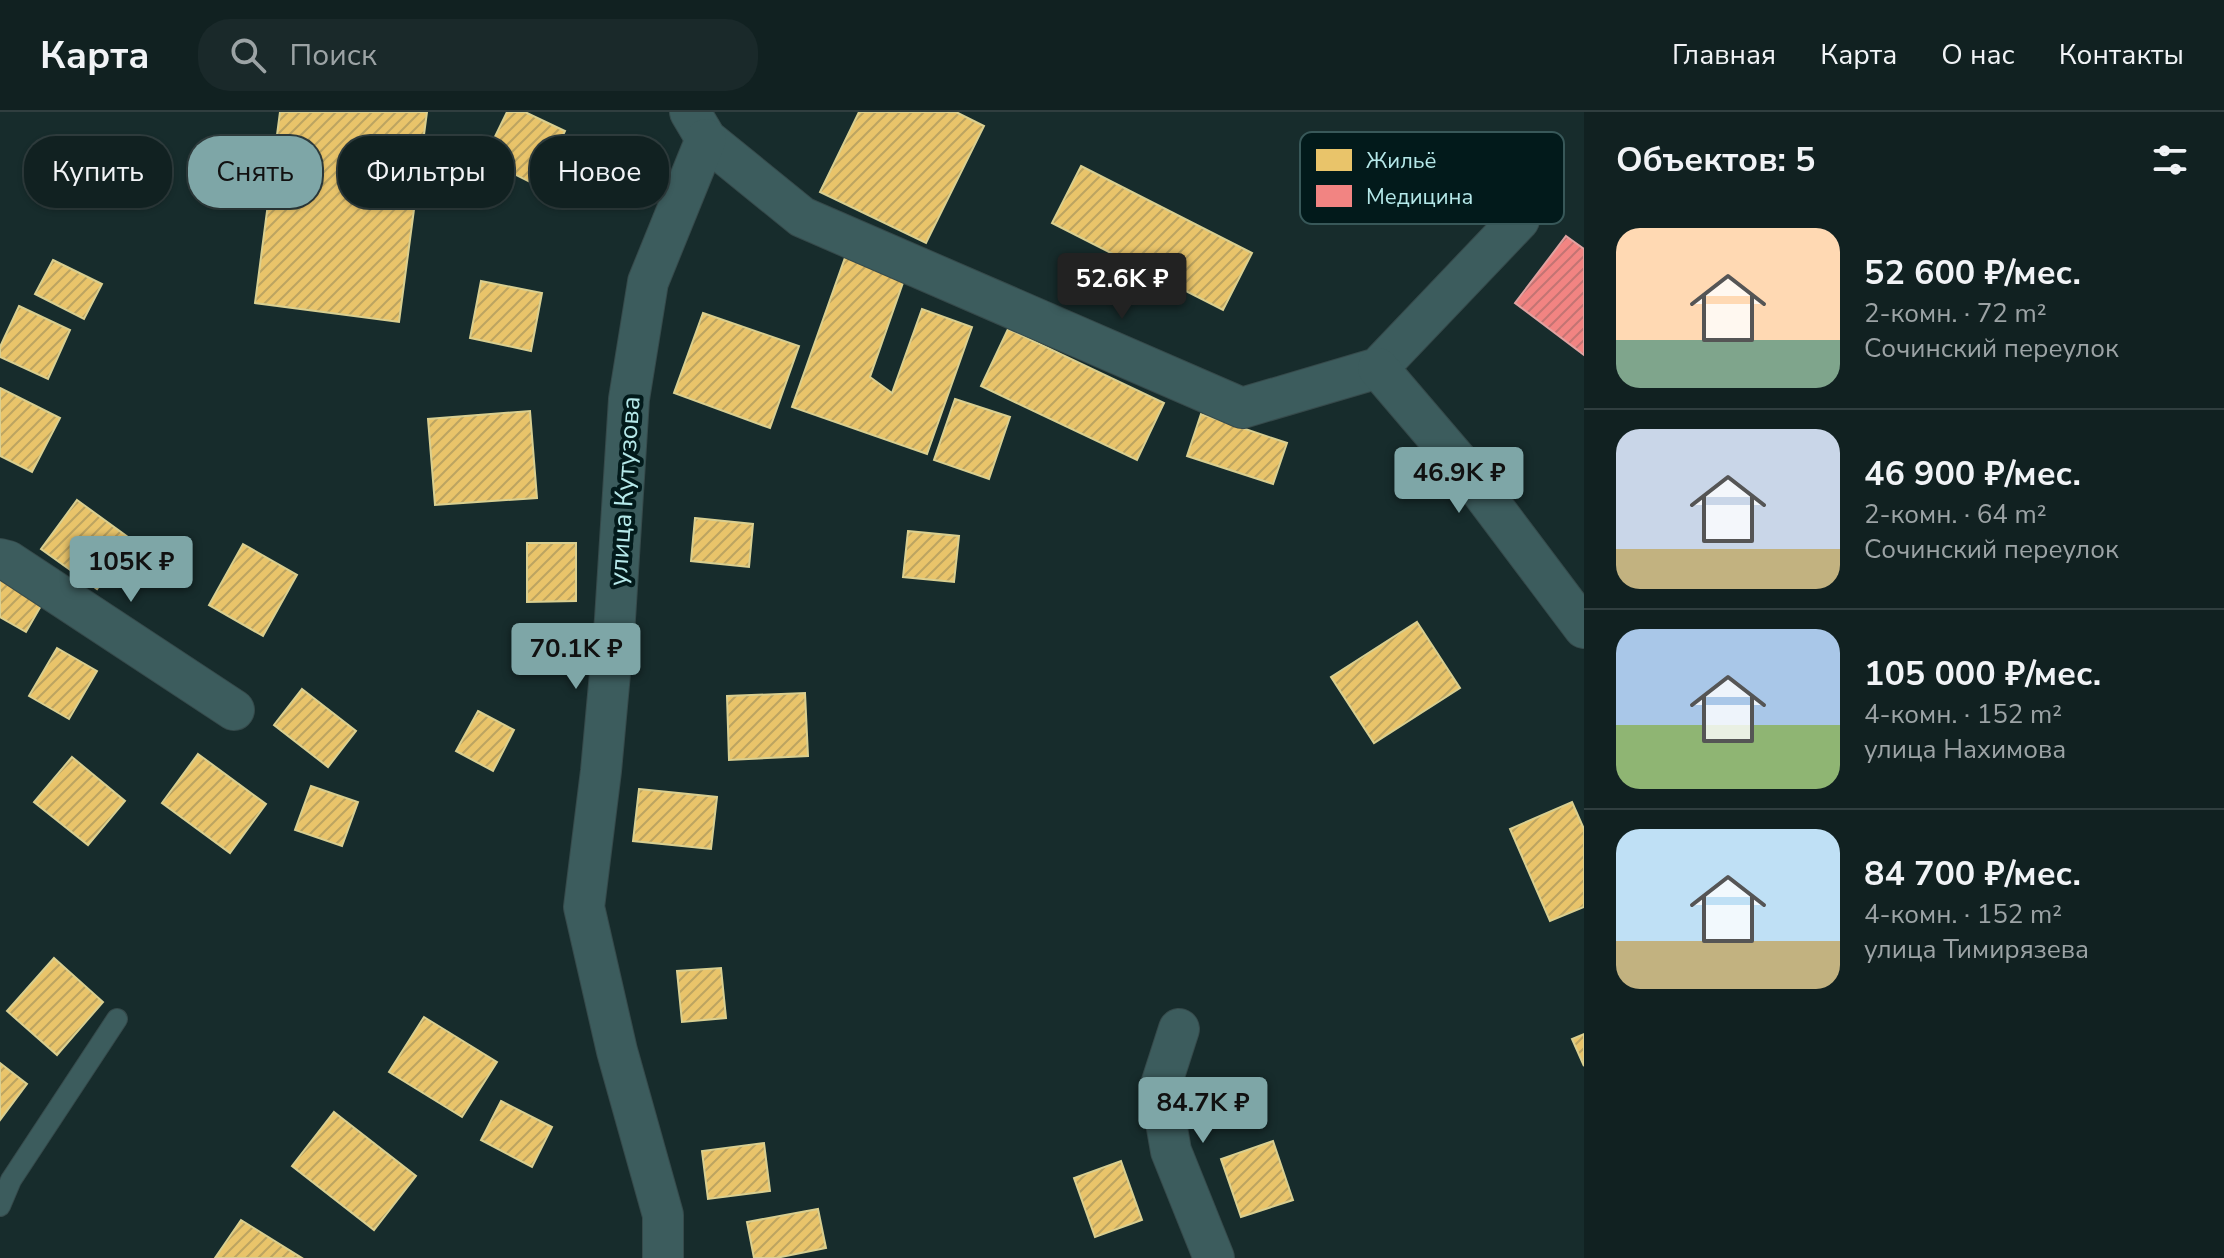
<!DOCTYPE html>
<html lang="ru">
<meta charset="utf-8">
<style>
:root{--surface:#112121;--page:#1a292a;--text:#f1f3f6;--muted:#9ca3a5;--line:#303e3f;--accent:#7ea6a7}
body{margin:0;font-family:"Nunito Sans",sans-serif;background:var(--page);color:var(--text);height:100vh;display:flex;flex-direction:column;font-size:30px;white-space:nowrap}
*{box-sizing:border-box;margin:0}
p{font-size:26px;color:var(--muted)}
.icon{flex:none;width:44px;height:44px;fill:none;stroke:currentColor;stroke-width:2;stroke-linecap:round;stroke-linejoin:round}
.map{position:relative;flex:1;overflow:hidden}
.drawer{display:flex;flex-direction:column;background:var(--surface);width:640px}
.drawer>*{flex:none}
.top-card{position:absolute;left:24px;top:24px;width:760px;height:72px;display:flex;gap:16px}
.price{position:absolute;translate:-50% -68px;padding:0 18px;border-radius:8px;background:var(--accent);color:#111;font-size:26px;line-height:52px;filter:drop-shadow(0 2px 4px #0008)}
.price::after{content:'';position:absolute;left:50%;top:48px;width:24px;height:18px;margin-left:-12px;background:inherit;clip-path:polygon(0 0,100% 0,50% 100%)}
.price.selected{background:#222;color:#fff}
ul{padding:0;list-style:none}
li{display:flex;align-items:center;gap:24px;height:200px;padding:0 32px}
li+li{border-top:2px solid var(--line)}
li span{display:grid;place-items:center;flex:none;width:224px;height:160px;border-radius:24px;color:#555}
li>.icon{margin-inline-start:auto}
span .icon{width:96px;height:96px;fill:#fffc;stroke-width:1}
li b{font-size:34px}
h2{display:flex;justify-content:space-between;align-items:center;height:96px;padding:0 32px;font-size:34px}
.tag{padding:0 28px;border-radius:32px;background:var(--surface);box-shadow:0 2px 6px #0004,0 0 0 2px var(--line);font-size:28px;line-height:72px}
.tag.selected{background:var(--accent);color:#111}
header{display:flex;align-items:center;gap:48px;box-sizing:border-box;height:112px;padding:0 40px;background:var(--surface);border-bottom:2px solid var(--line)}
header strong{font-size:38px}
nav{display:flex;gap:44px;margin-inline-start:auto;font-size:28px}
.search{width:560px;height:72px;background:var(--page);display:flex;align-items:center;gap:20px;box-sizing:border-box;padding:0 28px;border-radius:32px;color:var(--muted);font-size:30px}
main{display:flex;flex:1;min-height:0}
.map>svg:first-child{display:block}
.homes{fill:url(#homes-hatch);stroke:#d9cf90;stroke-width:2}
.health{fill:url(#health-hatch);stroke:#e0a2a1;stroke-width:2}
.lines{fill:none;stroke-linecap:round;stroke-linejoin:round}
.service-casing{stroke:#364a4b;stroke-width:22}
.minor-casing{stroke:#364a4b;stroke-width:42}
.service{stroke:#3c5c5d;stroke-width:20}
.minor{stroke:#3c5c5d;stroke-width:40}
.labels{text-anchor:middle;stroke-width:8;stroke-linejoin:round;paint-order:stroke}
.street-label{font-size:26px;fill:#b5e8e9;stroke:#021a1b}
.key{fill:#021a1b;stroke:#385859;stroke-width:2}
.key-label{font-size:22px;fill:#b5e8e9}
</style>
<header>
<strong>Карта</strong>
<div class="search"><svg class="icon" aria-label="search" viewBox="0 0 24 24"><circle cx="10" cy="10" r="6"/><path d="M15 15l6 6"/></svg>Поиск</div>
<nav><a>Главная</a><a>Карта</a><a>О нас</a><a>Контакты</a></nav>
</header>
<main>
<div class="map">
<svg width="1584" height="1146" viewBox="0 0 1584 1146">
<defs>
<pattern id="homes-hatch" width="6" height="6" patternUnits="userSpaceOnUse" patternTransform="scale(2)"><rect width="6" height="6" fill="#e9c46a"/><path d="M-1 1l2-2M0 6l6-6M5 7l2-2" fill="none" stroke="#bca461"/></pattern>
<pattern id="health-hatch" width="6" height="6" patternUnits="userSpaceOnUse" patternTransform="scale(2)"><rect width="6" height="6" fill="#f28482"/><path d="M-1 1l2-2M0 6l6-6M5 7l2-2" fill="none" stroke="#c37473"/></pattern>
</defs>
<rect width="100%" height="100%" fill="#172c2c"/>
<!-- homes -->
<g class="homes">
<path d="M280,0H427L399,210L255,191Z"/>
<path d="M507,0H525L565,19L538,74L484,47Z"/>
<path d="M859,0H956L984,14L926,131L820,80Z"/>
<path d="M1081,54L1252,141L1223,198L1052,111Z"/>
<path d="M847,140L906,162L870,265L892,281L922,197L972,215L927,342L792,295Z"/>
<path d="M53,148L102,172L84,207L35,182Z"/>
<path d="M481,169L542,181L531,239L470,226Z"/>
<path d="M19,194L70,218L48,267L0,245V235Z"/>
<path d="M703,201L799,234L770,316L674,281Z"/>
<path d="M1008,217L1164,291L1137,348L981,274Z"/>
<path d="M0,276L60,306L32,360L0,344Z"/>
<path d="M955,287L1010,305L989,367L934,348Z"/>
<path d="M530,299L537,386L435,393L428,307Z"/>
<path d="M1201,302L1287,331L1273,372L1187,344Z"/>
<path d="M77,388L132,428L97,477L41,437Z"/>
<path d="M695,406L753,412L749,455L691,449Z"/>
<path d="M908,419L959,424L954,470L903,465Z"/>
<path d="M527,431H576V489L527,490Z"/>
<path d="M243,432L297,463L263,524L209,493Z"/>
<path d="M5,461L46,485L26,520L0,505V470Z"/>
<path d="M1417,510L1460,576L1374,631L1331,565Z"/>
<path d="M57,536L97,559L69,607L29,584Z"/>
<path d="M302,577L356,619L328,655L274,613Z"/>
<path d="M805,581L808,644L729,648L727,584Z"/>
<path d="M478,599L514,618L493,659L456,639Z"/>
<path d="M198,642L266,692L230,741L162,691Z"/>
<path d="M72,645L125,689L88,733L34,690Z"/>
<path d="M311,674L358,690L342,734L295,718Z"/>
<path d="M639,677L717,685L711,737L633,729Z"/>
<path d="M1572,690L1584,717V795L1550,809L1510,717Z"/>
<path d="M54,846L103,890L57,943L7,899Z"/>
<path d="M721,856L726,906L682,910L677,859Z"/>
<path d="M424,905L497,950L462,1005L389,960Z"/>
<path d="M1584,922V954L1572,927Z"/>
<path d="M0,951L27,972L0,1008Z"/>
<path d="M501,989L552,1015L532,1055L481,1028Z"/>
<path d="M334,1000L416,1064L374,1118L292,1054Z"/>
<path d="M1273,1029L1293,1088L1241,1105L1221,1047Z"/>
<path d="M764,1031L770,1079L708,1087L702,1039Z"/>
<path d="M1121,1049L1142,1108L1095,1125L1074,1066Z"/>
<path d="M818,1097L826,1136L776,1146H754L747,1110Z"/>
<path d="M241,1108L302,1146H215Z"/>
</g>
<!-- health -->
<path class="health" d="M1566,124L1584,137V243L1515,191Z"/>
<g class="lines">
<defs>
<path id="service" d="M0,1094L11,1068L117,907"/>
<g id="minor">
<path d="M690,0L706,27L802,105L1242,296L1378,256L1519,108"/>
<path d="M1378,256L1466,359L1584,516"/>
<path d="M0,447L8,449L234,598"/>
<path d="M1179,917L1160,976L1171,1039L1214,1146"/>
<path d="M663,1146V1103L617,939L584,795L601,659L615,507L629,287L648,170L706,27"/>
</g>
</defs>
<!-- service casing -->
<use href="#service" class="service-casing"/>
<!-- minor casing -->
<use href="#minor" class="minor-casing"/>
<!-- service -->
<use href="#service" class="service"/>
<!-- minor -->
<use href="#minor" class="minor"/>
</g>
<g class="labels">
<!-- street labels -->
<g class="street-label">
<text transform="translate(624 379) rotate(-86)" y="9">улица Кутузова</text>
</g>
</g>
<!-- legend -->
<rect x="1300" y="20" width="264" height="92" rx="12" class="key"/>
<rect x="1316" y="37" width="36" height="22" fill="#e9c46a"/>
<rect x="1316" y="73" width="36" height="22" fill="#f28482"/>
<g class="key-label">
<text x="1366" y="56">Жильё</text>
<text x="1366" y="92">Медицина</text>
</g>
</svg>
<b class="price selected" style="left:1122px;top:209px">52.6K ₽</b>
<b class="price" style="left:1459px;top:403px">46.9K ₽</b>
<b class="price" style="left:131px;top:492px">105K ₽</b>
<b class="price" style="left:576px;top:579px">70.1K ₽</b>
<b class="price" style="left:1203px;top:1033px">84.7K ₽</b>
<div class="top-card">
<a class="tag">Купить</a>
<a class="tag selected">Снять</a>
<a class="tag">Фильтры</a>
<a class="tag">Новое</a>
</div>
</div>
<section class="drawer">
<h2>Объектов: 5<svg class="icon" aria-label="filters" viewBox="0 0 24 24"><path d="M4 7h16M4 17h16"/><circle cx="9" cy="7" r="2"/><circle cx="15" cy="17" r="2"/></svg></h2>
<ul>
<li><span style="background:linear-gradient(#ffd9b3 70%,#7fa58c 0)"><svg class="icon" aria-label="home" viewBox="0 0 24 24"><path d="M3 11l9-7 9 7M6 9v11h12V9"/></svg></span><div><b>52 600 ₽/мес.</b><p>2-комн. · 72 m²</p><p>Сочинский переулок</p></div></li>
<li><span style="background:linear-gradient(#c9d6e8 75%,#c2b280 0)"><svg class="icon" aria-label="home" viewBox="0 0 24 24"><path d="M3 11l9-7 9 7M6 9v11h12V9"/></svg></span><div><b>46 900 ₽/мес.</b><p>2-комн. · 64 m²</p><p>Сочинский переулок</p></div></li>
<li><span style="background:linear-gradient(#a9c7e8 60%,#8fb573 0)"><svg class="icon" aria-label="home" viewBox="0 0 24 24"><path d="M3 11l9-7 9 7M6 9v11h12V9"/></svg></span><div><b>105 000 ₽/мес.</b><p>4-комн. · 152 m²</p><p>улица Нахимова</p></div></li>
<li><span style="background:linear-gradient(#bfe0f5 70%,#c2b280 0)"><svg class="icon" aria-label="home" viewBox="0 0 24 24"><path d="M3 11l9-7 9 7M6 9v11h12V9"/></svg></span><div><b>84 700 ₽/мес.</b><p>4-комн. · 152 m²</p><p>улица Тимирязева</p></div></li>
</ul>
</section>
</main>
